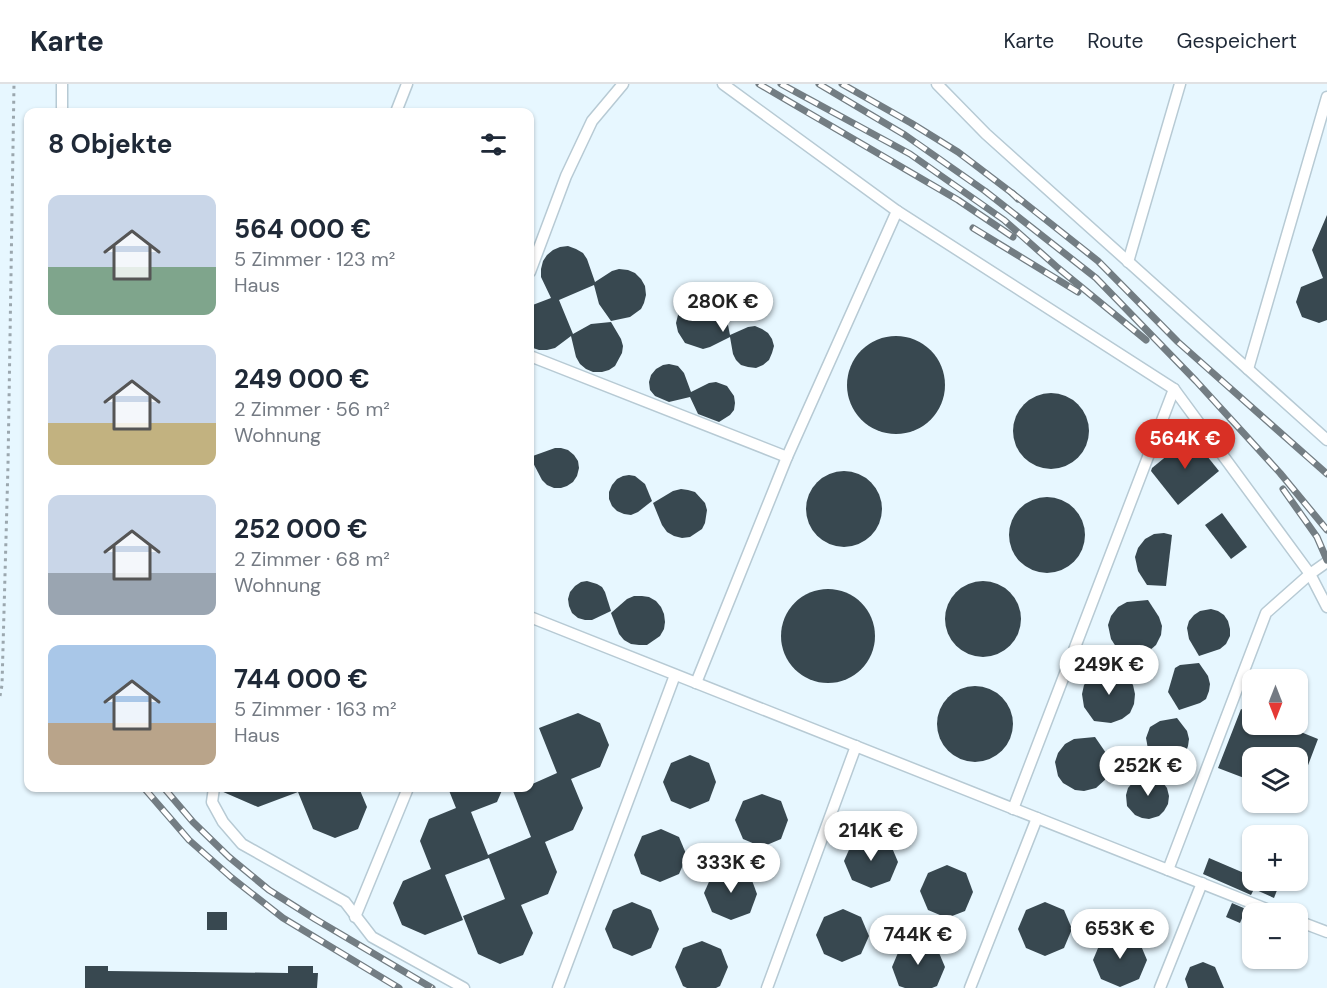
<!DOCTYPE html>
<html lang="de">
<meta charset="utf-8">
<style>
:root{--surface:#fff;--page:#f2f2f3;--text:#1f2937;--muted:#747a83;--line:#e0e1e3;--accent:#d93025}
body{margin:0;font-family:"DM Sans",sans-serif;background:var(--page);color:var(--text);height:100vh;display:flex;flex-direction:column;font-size:22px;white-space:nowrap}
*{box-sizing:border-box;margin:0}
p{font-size:20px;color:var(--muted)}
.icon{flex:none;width:33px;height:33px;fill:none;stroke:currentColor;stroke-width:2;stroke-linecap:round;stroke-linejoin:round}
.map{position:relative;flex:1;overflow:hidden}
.details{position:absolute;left:24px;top:24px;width:510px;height:684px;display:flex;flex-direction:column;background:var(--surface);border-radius:12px;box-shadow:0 2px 4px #0004}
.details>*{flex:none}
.needle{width:39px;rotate:180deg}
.tools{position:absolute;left:1242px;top:585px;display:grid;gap:12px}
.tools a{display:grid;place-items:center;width:66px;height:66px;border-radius:12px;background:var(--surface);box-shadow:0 2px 4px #0004;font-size:30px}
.price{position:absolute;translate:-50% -51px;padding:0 14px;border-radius:21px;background:#fff;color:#222;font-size:20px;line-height:39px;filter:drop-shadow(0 2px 3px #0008)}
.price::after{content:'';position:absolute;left:50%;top:36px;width:18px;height:14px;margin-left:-9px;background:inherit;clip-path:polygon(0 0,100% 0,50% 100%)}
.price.on{background:var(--accent);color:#fff}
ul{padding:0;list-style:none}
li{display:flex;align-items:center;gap:18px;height:150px;padding:0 24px}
li span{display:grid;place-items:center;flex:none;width:168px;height:120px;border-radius:12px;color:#555}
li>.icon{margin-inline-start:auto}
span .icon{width:72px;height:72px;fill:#fffc;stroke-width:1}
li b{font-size:26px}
h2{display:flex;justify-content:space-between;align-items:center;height:72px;padding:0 24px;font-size:26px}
header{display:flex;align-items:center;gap:36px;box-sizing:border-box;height:84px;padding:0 30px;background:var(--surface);border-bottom:2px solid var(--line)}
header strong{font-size:28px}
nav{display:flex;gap:33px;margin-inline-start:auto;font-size:21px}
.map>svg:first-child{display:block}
.building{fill:#384850}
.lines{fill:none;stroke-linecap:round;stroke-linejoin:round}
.service-casing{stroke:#b7cad4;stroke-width:13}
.path{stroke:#9ba7ae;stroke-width:3;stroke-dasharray:3 4.5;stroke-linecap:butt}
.service{stroke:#fff;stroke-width:10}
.rail-casing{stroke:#737d83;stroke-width:7}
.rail{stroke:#fff;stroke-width:4.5;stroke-dasharray:14;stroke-linecap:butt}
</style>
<header>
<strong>Karte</strong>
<nav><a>Karte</a><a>Route</a><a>Gespeichert</a></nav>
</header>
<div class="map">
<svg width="1327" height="904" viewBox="0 0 1327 904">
<rect width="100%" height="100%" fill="#e7f7ff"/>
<!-- building -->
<g class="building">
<path d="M1327,131V236L1319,239L1302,233L1296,218L1301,203L1323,194L1312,166Z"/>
<path d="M568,162L576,165L583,169L587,175L595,198L612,187L619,185L628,186L635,189L641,195L645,202L646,211L644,219L641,225L630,233L611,237L599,220L594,201L559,216L573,250L591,240L611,238L621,255L623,262L622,269L615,282L609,286L602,288H593L586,285L580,280L576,273L571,252L555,264L547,266H539L530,263V222L551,214L541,193V185L543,177L547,171L553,166L560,163Z"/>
<path d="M703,214L710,215L722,224L726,231L730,251L748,243L755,242L762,245L768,249L772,255L774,262L772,269L769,276L763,281L756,284L748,283L741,281L736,276L733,270L730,253L710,263L703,265L685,259L678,248L676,239L678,231L682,224L688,218L695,215Z"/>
<circle cx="896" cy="301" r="49"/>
<path d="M669,280L678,282L684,289L691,308L709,299L716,298L727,302L734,312L735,319L734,326L730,331L719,338L698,330L690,313L669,318L655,312L650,306L649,298L651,291L656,285L663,281Z"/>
<circle cx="1051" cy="347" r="38"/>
<path d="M1191,352L1219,387L1178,421L1151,387L1152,384Z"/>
<path d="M555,364H561L568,366L574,371L578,377L579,384L577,392L573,398L567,402L561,404H554L547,401L542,396L530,373Z"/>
<circle cx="844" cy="425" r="38"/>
<path d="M629,391L635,392L645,400L652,417L638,428L631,431L624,430L617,427L612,422L609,415V408L612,401L617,395L623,392Z"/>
<path d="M681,405L688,406L695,408L705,419L707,426L705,439L702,445L690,453L682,454L674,452L667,448L662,441L653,419L673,407Z"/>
<circle cx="1047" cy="451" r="38"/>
<path d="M1222,429L1247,463L1231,475L1205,441Z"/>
<path d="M1164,449L1172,451L1166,502L1147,501L1138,487L1135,473L1138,464L1145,455L1154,450Z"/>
<circle cx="983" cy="535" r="38"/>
<path d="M587,497L597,500L602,503L605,508L611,527L592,536H585L578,534L572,529L569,522L568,515L570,508L575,502L581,498Z"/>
<circle cx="828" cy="552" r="47"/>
<path d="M634,512H642L649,513L656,517L661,523L664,530L665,538L664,545L660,552L647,561H639L631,560L624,556L619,550L611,529L627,515Z"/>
<path d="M1148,516L1159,533L1162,542L1161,551L1156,561L1149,567L1137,570L1120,569L1111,555L1108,541L1111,532L1118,523L1127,518Z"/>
<path d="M1211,525L1218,527L1224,531L1228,537L1230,545V552L1226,560L1220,565L1199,572L1189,555L1187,544L1189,537L1194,531L1200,527Z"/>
<path d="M1199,579L1208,592L1210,600L1209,607L1206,615L1200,619L1179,626L1168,608L1175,584L1180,581Z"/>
<path d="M1121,585L1133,601L1135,610L1134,620L1130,629L1122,635L1111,639L1094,637L1084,623L1082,610L1084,601L1092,591L1100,587Z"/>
<circle cx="975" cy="640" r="38"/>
<path d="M1241,625L1252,630V640H1281L1318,655L1299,705H1298V674H1252V697L1218,684Z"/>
<path d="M578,629L600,639L609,661L600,683L571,695L583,724L573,746L545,758L557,788L548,810L521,821L533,849L523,871L500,880L478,870L463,832L505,815L489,774L445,791L463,836L425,851L402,841L393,819L403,797L431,785L420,757L429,735L456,724L448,704H503L497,718L471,728L488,771L531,753L513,707L523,704H530V701L557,689L539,644Z"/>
<path d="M1177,634L1187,647L1189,655L1188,662L1185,670L1179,675L1162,680L1152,671L1148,665L1146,654L1150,643L1160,637Z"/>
<path d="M1095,653L1106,669L1110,667L1107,694L1096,704L1084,707L1075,706L1063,699L1058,692L1055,678L1058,669L1065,660L1074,655Z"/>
<path d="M690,671L709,679L716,698L709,717L690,725L671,717L663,698L671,679Z"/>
<path d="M1157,691L1167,704L1169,712L1168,720L1164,727L1159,732L1149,735L1142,734L1135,731L1127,722L1126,711L1128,704L1133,698L1139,694Z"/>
<path d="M221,704H359L367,723L358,745L335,754L313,745L298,708L258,723L221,707Z"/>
<path d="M762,710L781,717L788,736L781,755L762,763L743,755L735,736L743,717Z"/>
<path d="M661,745L679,753L687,772L679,790L660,798L641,790L634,771L642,752Z"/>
<path d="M871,751L890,759L898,778L890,797L871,804L852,796L844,777L852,759Z"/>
<path d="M1252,769V796H1281L1274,814L1254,805L1251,811L1203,790L1209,774L1244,789Z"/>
<path d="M947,781L966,789L973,808L965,827L947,834L928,826L920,807L928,789Z"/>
<path d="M731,783L750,791L757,810L750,829L731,836L712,828L704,809L712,791Z"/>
<path d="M632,818L651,826L659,845L651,864L632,872L613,864L605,845L613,826Z"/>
<path d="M1045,818L1064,826L1072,845L1064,864L1045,872L1026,864L1018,845L1026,826Z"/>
<path d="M1232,819L1246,825L1240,839L1226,833Z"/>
<path d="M843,825L861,833L869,852L861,870L842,878L824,870L816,851L824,833Z"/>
<rect x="207" y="828" width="20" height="18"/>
<path d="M1120,849L1139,857L1147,876L1139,895L1120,903L1101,895L1093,876L1101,857Z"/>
<path d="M918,856L937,864L945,883L937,902L932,904H905L899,902L892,883L900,864Z"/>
<path d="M702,857L721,865L728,883L720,902L716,904H687L683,902L675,883L683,864Z"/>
<path d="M1203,878L1215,883L1224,904H1188L1185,895L1190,883Z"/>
<path d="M85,882H108V887L288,889V882H313V889H318L317,904H85Z"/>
</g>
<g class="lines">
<defs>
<g id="service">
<path d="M723,0L897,127L1174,305L1310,490L1327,523"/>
<path d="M937,0L986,50L1327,356"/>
<path d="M62,28V0"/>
<path d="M396,28L407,0"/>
<path d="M1128,178L1180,0"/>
<path d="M530,188L566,92L592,37L623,0"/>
<path d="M530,272L787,373"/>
<path d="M1248,285L1327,13"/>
<path d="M530,533L1279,830"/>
<path d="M696,599L787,373L897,127"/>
<path d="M214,704L212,718L223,738L242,760L345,818L372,853L464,904"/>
<path d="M1013,725L1174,305"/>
<path d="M1168,786L1266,529L1310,490L1327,478"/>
<path d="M355,833L408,704"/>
<path d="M1298,837L1327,848"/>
<path d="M558,904L675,591"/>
<path d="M767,904L856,662"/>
<path d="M970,904L1037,734"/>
<path d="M1160,904L1202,799"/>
</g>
</defs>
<!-- service casing -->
<use href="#service" class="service-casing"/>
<!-- path -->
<path class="path" d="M0,612L2,601L8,381L14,0"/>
<!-- service -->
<use href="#service" class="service"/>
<defs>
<g id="rail">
<path d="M759,0L958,116L1013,153"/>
<path d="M781,0L910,70L1004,136L1058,184L1146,256"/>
<path d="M819,0L905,51L985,107L1096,194L1196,297L1280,389L1327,446"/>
<path d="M842,0L911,39L958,68L1012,109L1018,115"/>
<path d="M1012,109L1098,177L1178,258L1327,390"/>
<path d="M973,144L1078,208"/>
<path d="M1283,405L1317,453L1327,476"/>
<path d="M144,704L189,756L232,794L283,834L399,904"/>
<path d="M164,704L193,738L229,773L269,806L315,835L432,904"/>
</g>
</defs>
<!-- rail casing -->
<use href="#rail" class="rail-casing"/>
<!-- rail -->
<use href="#rail" class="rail"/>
</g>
</svg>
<div class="tools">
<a><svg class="needle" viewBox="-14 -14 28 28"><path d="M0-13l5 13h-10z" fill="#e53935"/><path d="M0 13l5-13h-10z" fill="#747a83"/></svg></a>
<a><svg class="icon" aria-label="layers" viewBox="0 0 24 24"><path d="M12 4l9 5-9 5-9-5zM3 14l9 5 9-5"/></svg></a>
<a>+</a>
<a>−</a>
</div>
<b class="price" style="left:723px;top:249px">280K €</b>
<b class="price on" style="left:1185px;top:386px">564K €</b>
<b class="price" style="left:1109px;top:612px">249K €</b>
<b class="price" style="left:1148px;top:713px">252K €</b>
<b class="price" style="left:871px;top:778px">214K €</b>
<b class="price" style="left:731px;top:810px">333K €</b>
<b class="price" style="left:1120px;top:876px">653K €</b>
<b class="price" style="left:918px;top:882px">744K €</b>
<section class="details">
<h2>8 Objekte<svg class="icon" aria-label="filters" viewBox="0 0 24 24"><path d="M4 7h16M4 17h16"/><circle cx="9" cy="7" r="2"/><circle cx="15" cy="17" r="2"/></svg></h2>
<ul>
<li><span style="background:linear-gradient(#c9d6e8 60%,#7fa58c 0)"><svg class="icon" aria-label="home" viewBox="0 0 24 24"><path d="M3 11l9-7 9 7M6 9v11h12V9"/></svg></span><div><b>564 000 €</b><p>5 Zimmer · 123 m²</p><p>Haus</p></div></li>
<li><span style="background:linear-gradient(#c9d6e8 65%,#c2b280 0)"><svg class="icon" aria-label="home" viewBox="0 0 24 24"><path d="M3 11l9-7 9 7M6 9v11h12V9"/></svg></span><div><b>249 000 €</b><p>2 Zimmer · 56 m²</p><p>Wohnung</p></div></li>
<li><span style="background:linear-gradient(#c9d6e8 65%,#9aa5b1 0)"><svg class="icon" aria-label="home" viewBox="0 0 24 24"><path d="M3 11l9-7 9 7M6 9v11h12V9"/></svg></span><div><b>252 000 €</b><p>2 Zimmer · 68 m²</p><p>Wohnung</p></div></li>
<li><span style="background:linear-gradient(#a9c7e8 65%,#b9a48a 0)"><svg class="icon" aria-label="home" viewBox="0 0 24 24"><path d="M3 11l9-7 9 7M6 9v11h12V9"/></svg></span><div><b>744 000 €</b><p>5 Zimmer · 163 m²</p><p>Haus</p></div></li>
</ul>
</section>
</div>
